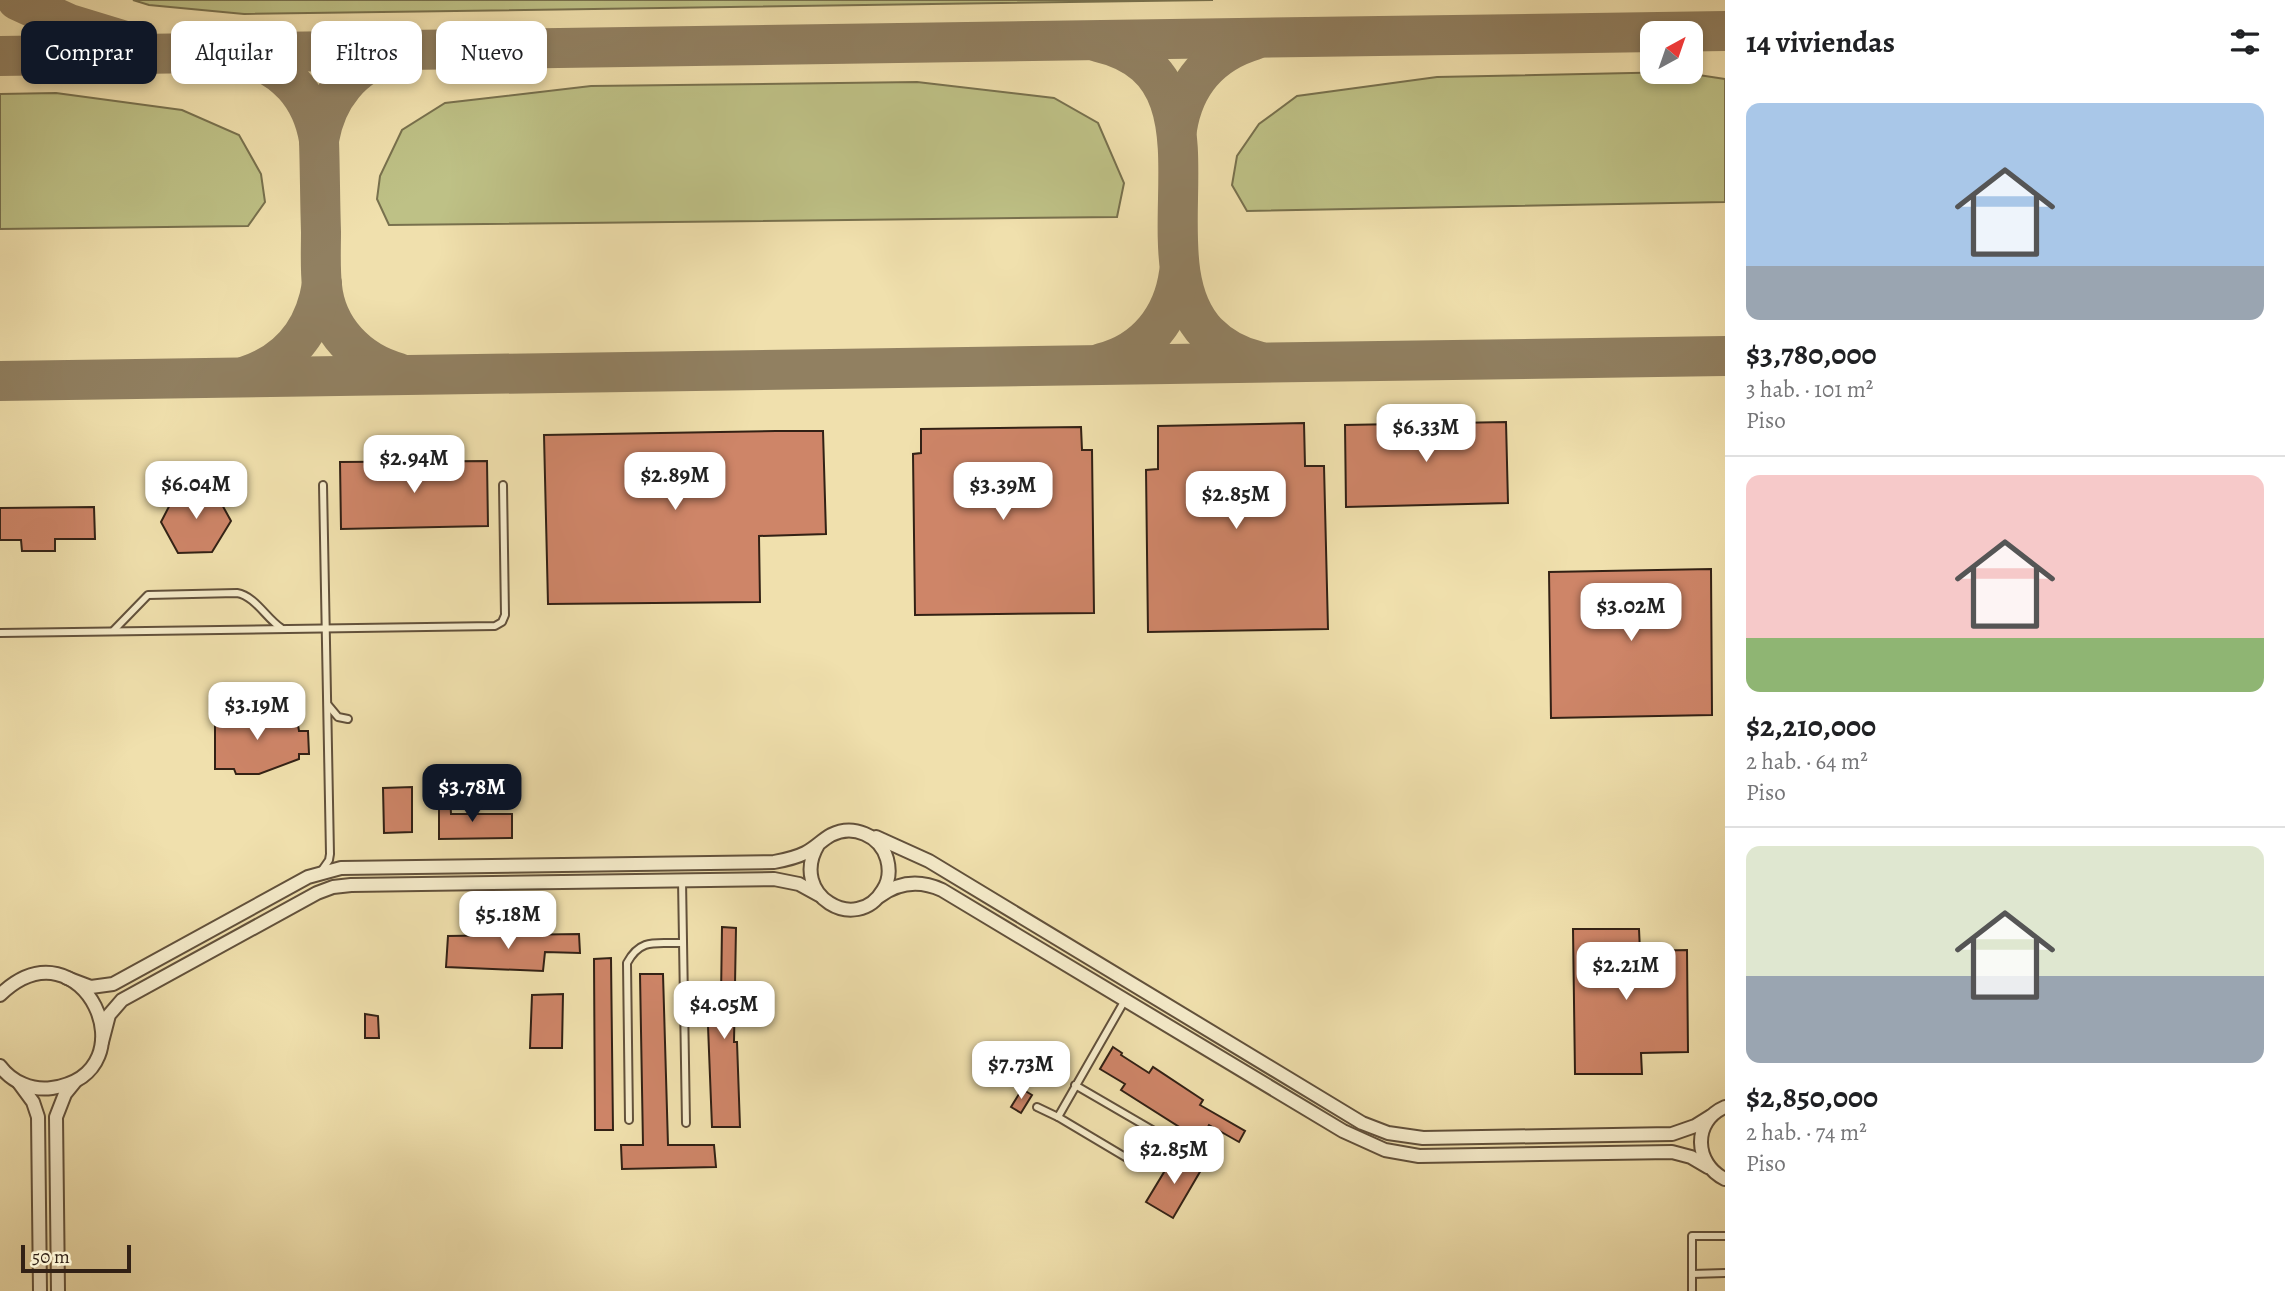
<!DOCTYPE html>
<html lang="es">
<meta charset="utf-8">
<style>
:root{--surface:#fff;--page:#f2f2f2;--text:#202124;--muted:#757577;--line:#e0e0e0;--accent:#111827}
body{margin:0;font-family:Alegreya,serif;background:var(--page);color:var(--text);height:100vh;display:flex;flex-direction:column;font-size:26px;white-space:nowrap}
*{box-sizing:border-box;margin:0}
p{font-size:23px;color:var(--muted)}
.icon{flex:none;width:38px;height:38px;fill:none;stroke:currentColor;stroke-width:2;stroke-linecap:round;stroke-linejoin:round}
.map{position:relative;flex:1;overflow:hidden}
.details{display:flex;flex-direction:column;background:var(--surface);width:560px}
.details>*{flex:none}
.hud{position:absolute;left:21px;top:21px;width:665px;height:63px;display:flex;gap:14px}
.needle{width:46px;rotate:40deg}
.buttons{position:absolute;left:1640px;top:21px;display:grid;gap:14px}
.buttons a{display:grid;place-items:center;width:63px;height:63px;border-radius:14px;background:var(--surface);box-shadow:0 4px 10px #0003;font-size:35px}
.scale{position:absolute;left:21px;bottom:18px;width:110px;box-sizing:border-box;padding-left:7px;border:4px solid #322115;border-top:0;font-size:19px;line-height:24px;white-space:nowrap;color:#322115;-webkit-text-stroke:5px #f5ebca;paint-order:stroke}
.price{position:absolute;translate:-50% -60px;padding:0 16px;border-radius:14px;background:#fff;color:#222;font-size:23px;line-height:46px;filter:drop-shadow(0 2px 4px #0008)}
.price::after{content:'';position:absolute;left:50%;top:42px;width:21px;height:16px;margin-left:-10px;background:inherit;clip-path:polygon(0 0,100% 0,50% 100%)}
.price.active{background:var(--accent);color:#fff}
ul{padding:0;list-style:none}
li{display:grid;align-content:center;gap:14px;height:371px;padding:0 21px}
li+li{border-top:2px solid var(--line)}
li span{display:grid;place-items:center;height:217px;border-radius:14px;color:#555}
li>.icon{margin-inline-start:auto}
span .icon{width:126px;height:126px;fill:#fffc;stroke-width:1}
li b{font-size:30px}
h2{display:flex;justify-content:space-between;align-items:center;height:84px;padding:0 21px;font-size:30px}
.chip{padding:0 24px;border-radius:14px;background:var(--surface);box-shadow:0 4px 10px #0003;font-size:24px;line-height:63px}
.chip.active{background:var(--accent);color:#fff}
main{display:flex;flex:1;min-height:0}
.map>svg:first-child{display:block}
.green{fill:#bec186;stroke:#78714e;stroke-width:2}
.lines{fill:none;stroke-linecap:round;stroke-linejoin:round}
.taxiway{stroke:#918061;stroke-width:40}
.building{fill:#ce8568;stroke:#322115;stroke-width:2}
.service-casing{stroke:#62513b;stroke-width:10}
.minor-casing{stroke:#62513b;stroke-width:16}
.service{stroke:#f5ebca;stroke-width:6}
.minor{stroke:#f5ebca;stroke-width:12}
</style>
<main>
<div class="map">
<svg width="1725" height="1291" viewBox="0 0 1725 1291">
<rect width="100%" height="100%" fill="#f0e0ad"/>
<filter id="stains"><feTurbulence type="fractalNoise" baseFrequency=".00286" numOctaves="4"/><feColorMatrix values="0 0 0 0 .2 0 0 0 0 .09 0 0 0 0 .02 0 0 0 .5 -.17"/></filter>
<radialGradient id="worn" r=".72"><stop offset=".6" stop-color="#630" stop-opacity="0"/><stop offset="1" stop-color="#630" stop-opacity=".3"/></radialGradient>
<!-- green -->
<g class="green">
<path d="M133,0H1213L244,14L149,5Z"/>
<path d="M1679,72L1725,79V202L1247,211L1232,185L1237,156L1259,124L1297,96L1437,77Z"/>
<path d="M917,82L1054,98L1098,123L1124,183L1117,217L389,225L377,199L380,176L402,130L445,103L591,86Z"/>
<path d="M56,93L182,110L239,135L261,174L265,202L248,226L0,229V94Z"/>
</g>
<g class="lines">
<!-- taxiway -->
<g class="taxiway">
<path d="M17,0L69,24L128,42"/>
<path d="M1098,42C1241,75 1133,255 1207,333C1221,347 1239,357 1258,361"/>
<path d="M242,55C285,66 312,97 319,140C320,171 320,201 321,232C321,250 320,268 322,286C326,329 358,362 399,373"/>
<path d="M0,56L1725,31"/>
<path d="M1177,129C1184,84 1211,53 1254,40"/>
<path d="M319,140C326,98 352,64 394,53"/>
<path d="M1102,363C1146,352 1173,317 1179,273"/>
<path d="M246,376C289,362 315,329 322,284"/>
<path d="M0,381L1725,356"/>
</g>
</g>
<!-- building -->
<g class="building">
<path d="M1506,422L1508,503L1346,507L1345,425Z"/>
<path d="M1304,423L1305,466H1324L1328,629L1148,632L1146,470L1158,469V426Z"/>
<path d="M1081,427L1082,450H1092L1094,613L915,615L913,454L921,453V429Z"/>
<path d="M776,431H823L826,534L759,536L760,602L548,604L544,435Z"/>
<path d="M487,461L488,526L341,529L340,462Z"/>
<path d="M214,490L231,521L212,552L178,553L161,522L177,491Z"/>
<path d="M94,507L95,539H55V551H22L21,540H0V508Z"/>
<path d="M1711,569L1712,715L1551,718L1549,572Z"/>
<path d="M235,709H258L298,725L299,731H308L309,754H299V759L259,774H236L234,769H215V720L233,719Z"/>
<path d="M412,787V832L384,833L383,788Z"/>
<path d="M439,795H450L451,814H512V838L439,839Z"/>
<path d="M722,927L736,928L734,1042H737L740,1127H712L708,1026H706L707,998H721Z"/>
<path d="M1573,929H1639L1640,951L1687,950L1688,1052L1641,1053L1642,1074H1575Z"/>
<path d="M579,934L580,953L545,952L543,971L446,967L448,936Z"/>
<path d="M611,958L613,1130H595L594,959Z"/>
<path d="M640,974H663L668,1145H714L716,1167L622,1169L621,1145H643Z"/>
<path d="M563,994L562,1048H530L532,995Z"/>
<path d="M365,1014L378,1016L379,1038H365Z"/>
<path d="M1113,1047L1122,1053L1121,1055L1149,1073L1153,1067L1203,1100L1200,1105L1245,1131L1239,1142L1209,1125L1200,1140L1121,1090L1125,1084L1100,1069Z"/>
<path d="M1022,1089L1032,1095L1021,1113L1011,1107Z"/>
<path d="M1175,1154L1201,1170L1173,1218L1146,1202Z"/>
</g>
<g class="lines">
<defs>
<g id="service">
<path d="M114,630L148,595L237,593C255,596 266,618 281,628"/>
<path d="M0,633L495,626L502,622L505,615L503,485"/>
<path d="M328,705L338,717L348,719"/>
<path d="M322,870L329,860L330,854L323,485"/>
<path d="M682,880L686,1123"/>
<path d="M1075,1085L1161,1135L1142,1167L1058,1117L1125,1000"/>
<path d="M1037,1107L1058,1117"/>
<path d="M629,1120L627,963C641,937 657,944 683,943"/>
<path d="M1692,1274L1725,1273"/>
<path d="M1692,1291V1236H1725"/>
</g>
<g id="minor">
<path d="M876,837L929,861L1362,1123L1388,1133L1423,1138L1672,1134L1695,1126L1711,1116"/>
<path d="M880,896C899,882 920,880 942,890L1343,1131L1385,1150L1419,1156L1672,1152L1691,1157L1708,1167"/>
<path d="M67,978L91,987L113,984L308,877L341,868L774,862C785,860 795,858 805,853C815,848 822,840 831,835C853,824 880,835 887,859C890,870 889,881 883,890C857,935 788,895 818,845"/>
<path d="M0,995C82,916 154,1073 52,1088C32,1091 12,1082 0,1066"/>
<path d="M102,1042L109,1015L122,1000L317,893L333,887L351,885L774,879L799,884L819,895"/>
<path d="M19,1083L33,1102L38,1117L40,1291"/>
<path d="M1725,1107C1692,1121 1694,1164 1725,1179"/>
<path d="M58,1291L56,1117L65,1094L74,1083"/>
</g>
</defs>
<!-- service casing -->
<use href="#service" class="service-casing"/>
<!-- minor casing -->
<use href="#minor" class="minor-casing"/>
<!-- service -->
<use href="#service" class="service"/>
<!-- minor -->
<use href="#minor" class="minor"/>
</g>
<rect width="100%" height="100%" filter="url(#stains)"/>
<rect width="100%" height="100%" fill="url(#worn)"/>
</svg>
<div class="buttons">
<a><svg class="needle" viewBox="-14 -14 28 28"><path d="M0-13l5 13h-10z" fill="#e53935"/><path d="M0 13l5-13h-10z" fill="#757577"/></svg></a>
</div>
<div class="scale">50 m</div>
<b class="price" style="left:1426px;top:464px">$6.33M</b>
<b class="price" style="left:414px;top:495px">$2.94M</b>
<b class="price" style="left:675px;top:512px">$2.89M</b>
<b class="price" style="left:196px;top:521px">$6.04M</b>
<b class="price" style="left:1003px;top:522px">$3.39M</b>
<b class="price" style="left:1236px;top:531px">$2.85M</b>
<b class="price" style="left:1631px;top:643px">$3.02M</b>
<b class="price" style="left:257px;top:742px">$3.19M</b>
<b class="price active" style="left:472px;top:824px">$3.78M</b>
<b class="price" style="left:508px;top:951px">$5.18M</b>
<b class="price" style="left:1626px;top:1002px">$2.21M</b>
<b class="price" style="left:724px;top:1041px">$4.05M</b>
<b class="price" style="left:1021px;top:1101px">$7.73M</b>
<b class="price" style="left:1174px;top:1186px">$2.85M</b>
<div class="hud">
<a class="chip active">Comprar</a>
<a class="chip">Alquilar</a>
<a class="chip">Filtros</a>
<a class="chip">Nuevo</a>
</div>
</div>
<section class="details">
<h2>14 viviendas<svg class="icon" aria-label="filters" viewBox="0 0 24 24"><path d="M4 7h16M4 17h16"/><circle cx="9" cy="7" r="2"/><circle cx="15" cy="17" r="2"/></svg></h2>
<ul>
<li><span style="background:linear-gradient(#a9c7e8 75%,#9aa5b1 0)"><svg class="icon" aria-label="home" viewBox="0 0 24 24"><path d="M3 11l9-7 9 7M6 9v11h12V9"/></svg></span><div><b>$3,780,000</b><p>3 hab. · 101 m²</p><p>Piso</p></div></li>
<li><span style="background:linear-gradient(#f6c9c9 75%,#8fb573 0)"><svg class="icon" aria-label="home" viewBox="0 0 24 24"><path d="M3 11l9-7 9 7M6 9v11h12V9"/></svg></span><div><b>$2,210,000</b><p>2 hab. · 64 m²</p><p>Piso</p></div></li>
<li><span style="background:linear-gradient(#dfe7d0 60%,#9aa5b1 0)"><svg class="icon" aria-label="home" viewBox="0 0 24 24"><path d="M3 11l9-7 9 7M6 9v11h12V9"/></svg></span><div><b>$2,850,000</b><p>2 hab. · 74 m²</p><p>Piso</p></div></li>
</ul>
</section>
</main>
